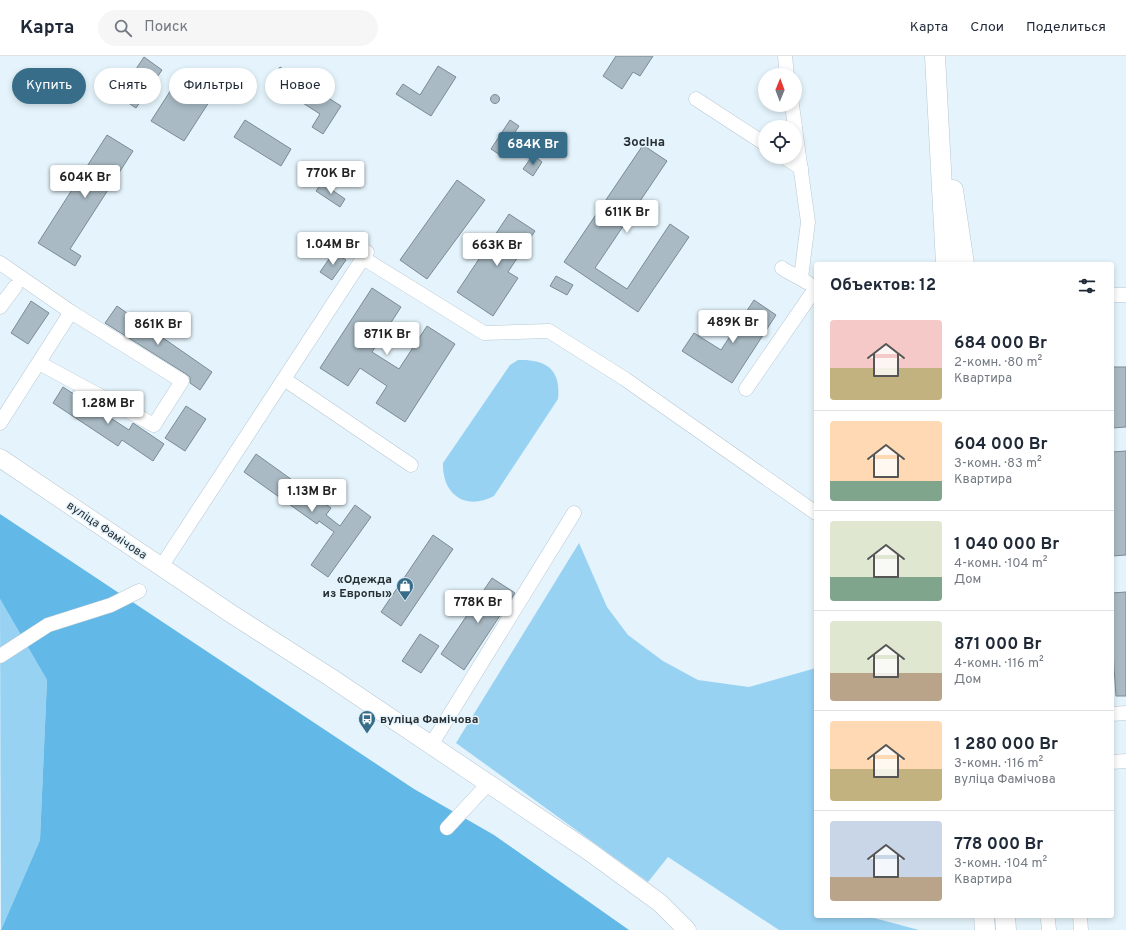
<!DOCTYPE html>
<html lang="ru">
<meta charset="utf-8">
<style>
:root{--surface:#fff;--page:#f6f6f7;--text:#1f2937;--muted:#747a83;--line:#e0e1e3;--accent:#386d89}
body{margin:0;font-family:Overpass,sans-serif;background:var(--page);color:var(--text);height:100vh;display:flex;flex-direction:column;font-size:15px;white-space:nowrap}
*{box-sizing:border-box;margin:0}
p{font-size:13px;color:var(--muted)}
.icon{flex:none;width:22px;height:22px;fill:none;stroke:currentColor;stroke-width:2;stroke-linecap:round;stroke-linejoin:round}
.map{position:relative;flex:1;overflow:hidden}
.details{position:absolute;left:814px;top:206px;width:300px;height:656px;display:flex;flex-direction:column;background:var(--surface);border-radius:4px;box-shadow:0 2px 6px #0003}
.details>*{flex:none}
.guide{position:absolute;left:12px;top:12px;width:380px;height:36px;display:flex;gap:8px}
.needle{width:26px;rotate:1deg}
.tools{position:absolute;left:758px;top:12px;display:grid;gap:8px}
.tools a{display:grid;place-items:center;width:44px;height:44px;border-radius:50%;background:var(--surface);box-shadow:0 2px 6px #0003;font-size:20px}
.price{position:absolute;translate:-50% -34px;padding:0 9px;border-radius:4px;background:#fff;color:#222;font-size:13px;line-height:26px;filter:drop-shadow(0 1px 2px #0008)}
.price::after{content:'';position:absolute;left:50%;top:24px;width:12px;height:9px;margin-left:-6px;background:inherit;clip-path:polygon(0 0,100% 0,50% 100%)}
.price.current{background:var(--accent);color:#fff}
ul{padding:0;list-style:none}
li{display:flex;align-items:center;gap:12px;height:100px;padding:0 16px}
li+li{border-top:1px solid var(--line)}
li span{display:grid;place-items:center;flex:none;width:112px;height:80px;border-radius:4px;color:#555}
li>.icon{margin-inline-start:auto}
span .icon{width:48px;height:48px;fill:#fffc;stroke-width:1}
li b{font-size:17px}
h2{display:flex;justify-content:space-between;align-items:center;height:48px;padding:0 16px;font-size:17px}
.tag{padding:0 14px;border-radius:18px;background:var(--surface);box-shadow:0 2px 6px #0003;font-size:14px;line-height:36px}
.tag.current{background:var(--accent);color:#fff}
header{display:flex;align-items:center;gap:24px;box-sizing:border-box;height:56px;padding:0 20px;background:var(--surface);border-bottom:1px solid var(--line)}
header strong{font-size:19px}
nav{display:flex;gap:22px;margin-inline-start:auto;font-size:14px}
.search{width:280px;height:36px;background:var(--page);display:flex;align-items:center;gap:10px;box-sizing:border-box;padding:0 14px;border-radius:22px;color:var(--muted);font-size:15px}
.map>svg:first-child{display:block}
.green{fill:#98d2f3}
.forest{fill:#62b8e6}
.building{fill:#a9bac4;stroke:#7a8b95}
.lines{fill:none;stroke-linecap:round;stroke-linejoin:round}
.minor-casing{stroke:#b6c7d2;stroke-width:15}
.major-casing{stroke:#b6c7d2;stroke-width:19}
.highway-casing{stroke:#b6c7d2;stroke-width:21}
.minor{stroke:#fff;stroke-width:14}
.major{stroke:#fff;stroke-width:18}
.highway{stroke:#fff;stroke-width:20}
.labels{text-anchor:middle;stroke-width:3;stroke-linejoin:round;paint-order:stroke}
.street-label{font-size:12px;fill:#293034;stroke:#e5f4fc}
.poi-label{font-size:12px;font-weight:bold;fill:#293034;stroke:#e5f4fc;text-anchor:end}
.neighbourhood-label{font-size:13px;font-weight:bold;fill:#293034;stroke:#e5f4fc}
</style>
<header>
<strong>Карта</strong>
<div class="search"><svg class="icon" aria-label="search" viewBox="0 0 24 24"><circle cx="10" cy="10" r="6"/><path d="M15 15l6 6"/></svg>Поиск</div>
<nav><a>Карта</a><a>Слои</a><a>Поделиться</a></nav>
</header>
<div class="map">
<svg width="1126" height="874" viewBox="0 0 1126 874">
<rect width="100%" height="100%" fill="#e5f4fc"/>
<!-- green -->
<g class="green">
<path d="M518,304C546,303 561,313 558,343L494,440C466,455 442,439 443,407L510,309Z"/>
<path d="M579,487L607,551L628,579L663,605L698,624L749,631L816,612V860H872L874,862L919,874H779L668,801L648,826L456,687Z"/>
<path d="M0,543L47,624L40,784L1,874Z"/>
</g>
<!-- forest -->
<path class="forest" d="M0,458L414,733L494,779L629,874H1L40,784L47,624L0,543Z"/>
<!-- building -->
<g class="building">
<path d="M616,0H653L640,20L633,16L622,33L603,20Z"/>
<path d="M144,1L162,14L136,52L118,40Z"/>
<path d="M438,10L456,21L431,60L396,38L403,28L420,39Z"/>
<path d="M280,11L341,50L323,78L312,71L320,58L270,26Z"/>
<path d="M176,26L209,46L184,85L151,65Z"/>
<circle cx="495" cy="43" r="4.5"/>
<path d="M245,64L291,93L281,110L234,81Z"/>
<path d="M510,64L519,70L500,99L491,93Z"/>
<path d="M107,79L133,95L70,193L81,200L75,210L38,187Z"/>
<path d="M643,89L667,105L595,212L627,233L670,168L689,181L638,256L564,206Z"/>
<path d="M533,99L542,106L533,120L523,113Z"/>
<path d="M457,124L485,144L427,223L400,204Z"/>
<path d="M322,127L345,143L340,151L316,135Z"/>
<path d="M509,158L535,175L508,216L518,222L493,260L457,236Z"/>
<path d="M334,196L346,204L332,224L320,216Z"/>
<path d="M556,220L573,229L567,239L550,230Z"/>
<path d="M372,232L401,251L372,296L399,313L427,270L455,288L405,366L376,347L387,330L360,312L348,330L320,312Z"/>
<path d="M754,244L776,259L732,327L682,295L694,277L721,294Z"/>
<path d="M31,245L49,257L28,288L11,277Z"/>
<path d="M117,250L212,316L200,334L190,327V321L186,318L105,267Z"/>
<path d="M1112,311H1126V371L1112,372Z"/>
<path d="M63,331L129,374L133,367L164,388L153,405L122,384L118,390L53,347Z"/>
<path d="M186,350L206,363L185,395L165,382Z"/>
<path d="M1126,395V499L1112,500V396Z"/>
<path d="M256,398L331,452L326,459L340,470L355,449L371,461L328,521L311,509L334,476L319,465L317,468L244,416Z"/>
<path d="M433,479L453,493L401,570L381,556Z"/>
<path d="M492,522L515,537L464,614L441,598Z"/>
<path d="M1126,536V640H1116L1112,582V537Z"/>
<path d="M420,578L439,590L421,617L402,605Z"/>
</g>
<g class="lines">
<defs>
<g id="minor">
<path d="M785,0L787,19"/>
<path d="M696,43L765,88"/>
<path d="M792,49L795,71"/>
<path d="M795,72L808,166L801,222"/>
<path d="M784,101L801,112"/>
<path d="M363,202L484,277L549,275L625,323L816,457"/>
<path d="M0,207L71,256L182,325L154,369L39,307"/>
<path d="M782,212C790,218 800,221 808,227"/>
<path d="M1112,239H1126"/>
<path d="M0,251L15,231"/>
<path d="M284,323L411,409"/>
<path d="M746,333L815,233"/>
<path d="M0,367L71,256"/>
<path d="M161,511L367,196"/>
<path d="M0,600L48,569L111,549L139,535"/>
<path d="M1112,658L1126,657"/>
<path d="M431,689L574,457"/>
<path d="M1112,706L1126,705"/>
<path d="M447,772L488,728"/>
<path d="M1080,860L1081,874"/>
<path d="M1048,864L1049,874"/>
</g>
<path id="major" d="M0,402L230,557L330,621L590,796L660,847L687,874"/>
<g id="highway">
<path d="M935,0L946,208"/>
<path d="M953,134L964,208"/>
<path d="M984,860L985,874"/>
<path d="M1005,860L1006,874"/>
</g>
</defs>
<!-- minor casing -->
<use href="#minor" class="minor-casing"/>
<!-- major casing -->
<use href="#major" class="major-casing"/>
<!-- highway casing -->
<use href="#highway" class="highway-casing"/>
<!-- minor -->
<use href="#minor" class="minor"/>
<!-- major -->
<use href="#major" class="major"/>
<!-- highway -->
<use href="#highway" class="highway"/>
</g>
<!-- icons -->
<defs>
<symbol id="shop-pin" viewBox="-11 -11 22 30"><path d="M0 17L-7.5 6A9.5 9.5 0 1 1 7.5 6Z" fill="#386d89" stroke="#e5f4fc"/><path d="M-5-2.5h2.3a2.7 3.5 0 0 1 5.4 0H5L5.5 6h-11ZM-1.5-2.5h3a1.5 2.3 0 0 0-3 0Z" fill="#fff"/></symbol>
<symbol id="bus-pin" viewBox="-11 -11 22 30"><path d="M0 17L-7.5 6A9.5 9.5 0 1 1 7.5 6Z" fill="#386d89" stroke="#e5f4fc"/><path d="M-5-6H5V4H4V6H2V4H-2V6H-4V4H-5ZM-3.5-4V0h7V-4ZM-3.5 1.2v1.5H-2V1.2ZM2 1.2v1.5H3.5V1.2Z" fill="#fff"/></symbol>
</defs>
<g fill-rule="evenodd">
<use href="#shop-pin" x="395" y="520" width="20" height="27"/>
<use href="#bus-pin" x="357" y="653" width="20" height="27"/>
</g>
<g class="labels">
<!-- street labels -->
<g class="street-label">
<text transform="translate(107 474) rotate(34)" y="4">вуліца Фамічова</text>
</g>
<!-- poi labels -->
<g class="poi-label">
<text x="392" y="527">«Одежда<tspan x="392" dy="14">из Европы»</tspan></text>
<text x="380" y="667" text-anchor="start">вуліца Фамічова</text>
</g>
<!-- neighbourhood labels -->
<g class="neighbourhood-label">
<text x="644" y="90">Зосіна</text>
</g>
</g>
</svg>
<div class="tools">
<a><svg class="needle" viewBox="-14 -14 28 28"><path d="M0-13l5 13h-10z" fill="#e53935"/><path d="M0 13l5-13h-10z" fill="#747a83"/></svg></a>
<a><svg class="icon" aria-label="locate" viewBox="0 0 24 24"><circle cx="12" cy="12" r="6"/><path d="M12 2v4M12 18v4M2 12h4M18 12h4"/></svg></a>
</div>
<b class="price current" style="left:533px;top:110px">684K Br</b>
<b class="price" style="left:331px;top:139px">770K Br</b>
<b class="price" style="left:85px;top:143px">604K Br</b>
<b class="price" style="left:627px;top:178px">611K Br</b>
<b class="price" style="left:333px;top:210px">1.04M Br</b>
<b class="price" style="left:497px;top:211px">663K Br</b>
<b class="price" style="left:733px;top:288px">489K Br</b>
<b class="price" style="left:158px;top:290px">861K Br</b>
<b class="price" style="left:387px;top:300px">871K Br</b>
<b class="price" style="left:108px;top:369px">1.28M Br</b>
<b class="price" style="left:312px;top:457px">1.13M Br</b>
<b class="price" style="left:478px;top:568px">778K Br</b>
<div class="guide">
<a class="tag current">Купить</a>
<a class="tag">Снять</a>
<a class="tag">Фильтры</a>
<a class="tag">Новое</a>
</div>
<section class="details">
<h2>Объектов: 12<svg class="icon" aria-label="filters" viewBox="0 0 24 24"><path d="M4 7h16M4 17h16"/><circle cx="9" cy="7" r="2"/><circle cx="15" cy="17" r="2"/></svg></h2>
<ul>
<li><span style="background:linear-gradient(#f6c9c9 60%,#c2b280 0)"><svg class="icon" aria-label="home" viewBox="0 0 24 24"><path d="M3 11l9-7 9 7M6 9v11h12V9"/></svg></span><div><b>684 000 Br</b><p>2-комн. · 80 m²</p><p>Квартира</p></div></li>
<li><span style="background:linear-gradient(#ffd9b3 75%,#7fa58c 0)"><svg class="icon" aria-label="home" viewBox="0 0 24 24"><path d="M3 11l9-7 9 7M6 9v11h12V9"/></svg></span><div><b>604 000 Br</b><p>3-комн. · 83 m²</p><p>Квартира</p></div></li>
<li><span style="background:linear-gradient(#dfe7d0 70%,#7fa58c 0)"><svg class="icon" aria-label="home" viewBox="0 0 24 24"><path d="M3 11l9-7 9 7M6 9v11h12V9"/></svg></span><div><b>1 040 000 Br</b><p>4-комн. · 104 m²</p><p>Дом</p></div></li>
<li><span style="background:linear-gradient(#dfe7d0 65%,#b9a48a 0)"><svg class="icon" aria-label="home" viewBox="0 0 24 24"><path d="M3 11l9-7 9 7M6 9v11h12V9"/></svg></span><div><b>871 000 Br</b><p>4-комн. · 116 m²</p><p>Дом</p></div></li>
<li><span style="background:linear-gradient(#ffd9b3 60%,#c2b280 0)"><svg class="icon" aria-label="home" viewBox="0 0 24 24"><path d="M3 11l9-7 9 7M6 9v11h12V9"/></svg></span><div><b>1 280 000 Br</b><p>3-комн. · 116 m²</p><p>вуліца Фамічова</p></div></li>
<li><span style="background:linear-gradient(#c9d6e8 70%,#b9a48a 0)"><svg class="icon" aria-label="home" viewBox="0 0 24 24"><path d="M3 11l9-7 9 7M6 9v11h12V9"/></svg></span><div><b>778 000 Br</b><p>3-комн. · 104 m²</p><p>Квартира</p></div></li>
</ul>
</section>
</div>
